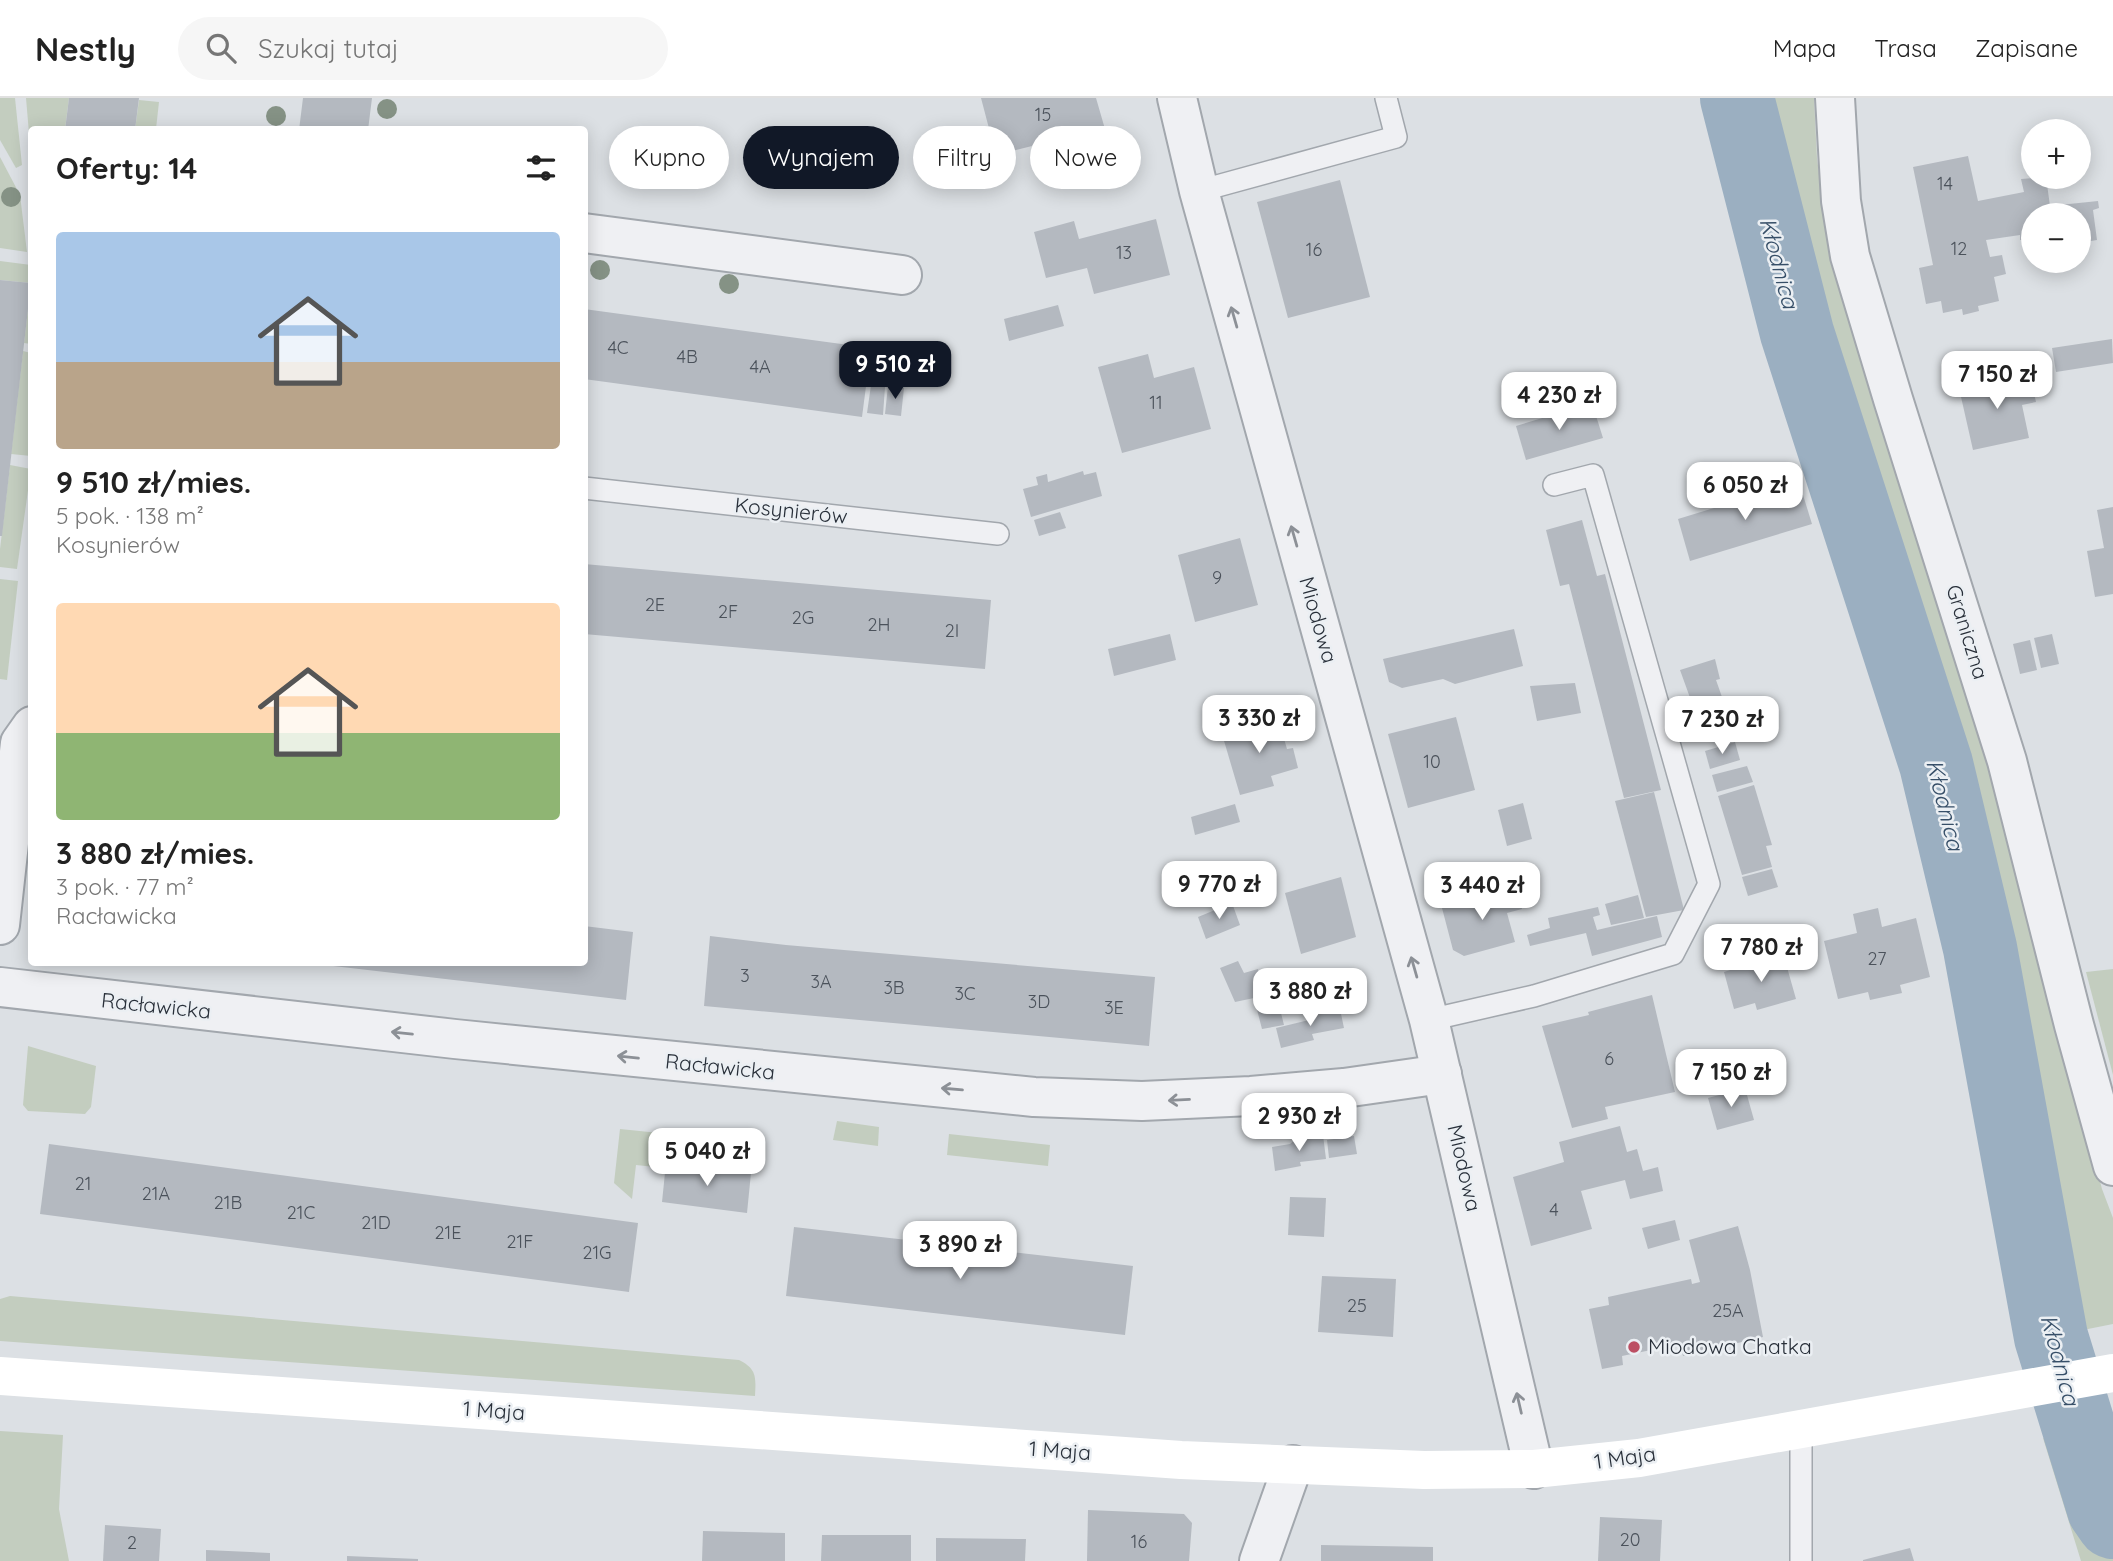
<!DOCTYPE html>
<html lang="pl">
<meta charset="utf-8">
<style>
:root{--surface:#fff;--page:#f6f6f6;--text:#222;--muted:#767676;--line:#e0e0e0;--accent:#111827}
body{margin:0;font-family:Quicksand,sans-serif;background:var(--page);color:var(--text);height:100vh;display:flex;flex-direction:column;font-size:26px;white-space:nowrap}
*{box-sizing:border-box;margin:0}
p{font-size:23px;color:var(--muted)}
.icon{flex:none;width:38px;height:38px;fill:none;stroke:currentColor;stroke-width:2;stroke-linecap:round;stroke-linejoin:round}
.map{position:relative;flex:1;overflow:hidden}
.side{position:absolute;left:28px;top:28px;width:560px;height:840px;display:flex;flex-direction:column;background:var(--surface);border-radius:7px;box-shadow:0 4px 18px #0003}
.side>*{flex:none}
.hud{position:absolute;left:609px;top:28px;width:665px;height:63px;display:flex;gap:14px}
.fabs{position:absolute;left:2021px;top:21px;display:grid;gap:14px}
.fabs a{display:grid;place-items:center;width:70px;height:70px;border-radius:50%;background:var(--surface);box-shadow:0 4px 18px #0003;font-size:35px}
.price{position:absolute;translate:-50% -60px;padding:0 16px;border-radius:14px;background:#fff;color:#222;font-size:23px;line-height:46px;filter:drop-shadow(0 2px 4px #0008)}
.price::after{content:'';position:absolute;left:50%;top:42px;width:21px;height:16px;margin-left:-10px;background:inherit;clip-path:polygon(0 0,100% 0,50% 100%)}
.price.on{background:var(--accent);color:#fff}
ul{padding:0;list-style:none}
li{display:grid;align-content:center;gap:14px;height:371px;padding:0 28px}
li span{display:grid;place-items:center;height:217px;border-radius:7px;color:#555}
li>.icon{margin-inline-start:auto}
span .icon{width:126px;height:126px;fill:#fffc;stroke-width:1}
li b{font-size:30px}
h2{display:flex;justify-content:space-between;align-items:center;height:84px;padding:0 28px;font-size:30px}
.tag{padding:0 24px;border-radius:32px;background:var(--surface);box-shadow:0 4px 18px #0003;font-size:24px;line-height:63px}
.tag.on{background:var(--accent);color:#fff}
header{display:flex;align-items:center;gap:42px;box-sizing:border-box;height:98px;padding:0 35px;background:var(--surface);border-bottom:2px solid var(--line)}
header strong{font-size:33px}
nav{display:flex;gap:38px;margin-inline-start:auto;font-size:24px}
.search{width:490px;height:63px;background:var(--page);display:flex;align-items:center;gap:18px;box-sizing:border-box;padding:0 24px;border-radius:38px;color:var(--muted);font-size:26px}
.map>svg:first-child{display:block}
.green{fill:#c3cdbf}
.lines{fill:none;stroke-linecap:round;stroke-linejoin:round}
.river{stroke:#9bafc1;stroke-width:74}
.building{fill:#b4b9c0}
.service-casing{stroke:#a2a7ad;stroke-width:24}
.minor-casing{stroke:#a2a7ad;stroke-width:42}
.tertiary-casing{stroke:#a2a7ad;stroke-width:42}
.service{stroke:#eff0f3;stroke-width:21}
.minor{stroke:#eff0f3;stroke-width:38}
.tertiary{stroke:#eff0f3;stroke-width:38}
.secondary{stroke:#fff;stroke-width:38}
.tree{fill:#859285}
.oneway{stroke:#8c9096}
.poi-dot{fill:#bc4f63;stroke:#ebeff3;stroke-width:2.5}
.labels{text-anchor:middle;stroke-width:5;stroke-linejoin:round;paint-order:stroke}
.number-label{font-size:18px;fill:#4b525b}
.street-label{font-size:21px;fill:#282f39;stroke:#ebeff3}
.poi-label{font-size:21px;fill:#282f39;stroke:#ebeff3;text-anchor:start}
.water-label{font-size:23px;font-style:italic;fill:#374f68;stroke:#ebeff3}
</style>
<header>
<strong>Nestly</strong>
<div class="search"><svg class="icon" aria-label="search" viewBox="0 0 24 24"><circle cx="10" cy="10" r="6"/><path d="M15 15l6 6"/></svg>Szukaj tutaj</div>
<nav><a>Mapa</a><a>Trasa</a><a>Zapisane</a></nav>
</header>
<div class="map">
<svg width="2113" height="1463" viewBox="0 0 2113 1463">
<rect width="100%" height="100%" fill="#dce0e4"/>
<!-- green -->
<g class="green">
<path d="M0,0H15L22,67L16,70L0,42Z"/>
<path d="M26,0H69L65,31L32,32L31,59Z"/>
<path d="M1744,0H1814L1817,60L1826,128L1969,593L2016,762L2102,1091L2113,1120V1226L2058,1237L1942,665L1804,234Z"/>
<path d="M139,2L159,4L156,31L135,32Z"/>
<path d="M0,59L20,97L27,154L0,150Z"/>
<path d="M0,163L31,167V246L24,245L31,185L0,182Z"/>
<path d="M23,253L31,255V358L11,356Z"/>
<path d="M10,367L31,371L17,471L0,469V451Z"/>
<path d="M0,481L18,483L7,582L0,581Z"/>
<path d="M2113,871V977L2086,874Z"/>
<path d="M28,948L96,968L91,1009L85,1016L28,1013L23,1007Z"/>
<path d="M837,1023L879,1029L878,1048L833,1042Z"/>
<path d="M620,1031L669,1036L665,1070L636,1067L632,1101L614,1085Z"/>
<path d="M949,1036L1050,1047L1048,1068L947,1057Z"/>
<path d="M10,1198L739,1262C757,1271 756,1279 755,1298L0,1243V1201Z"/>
<path d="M0,1333L63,1337L59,1411L69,1463H0Z"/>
<path d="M2043,1340L2057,1347L2069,1362L2090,1417L2102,1440L2113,1453V1463H2081Z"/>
</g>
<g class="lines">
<!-- river -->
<path class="river" d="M1737,0L1797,235L1936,666L1980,850L2051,1239L2104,1411L2113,1424"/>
</g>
<!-- building -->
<g class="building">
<path d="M69,0H139L135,32H65Z"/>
<path d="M303,0H372L368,32H299Z"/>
<path d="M981,0H1096L1107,38L1103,33L1033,53L1032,48L996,57Z"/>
<path d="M1968,58L1978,103L2024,94L2021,81L2046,79L2050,108L2098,103L2099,110L2093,112L2097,142L2079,145V117H2034V140L2020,142V137L1986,142L1990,159L2002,157L2006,176L1994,179L1999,203L1978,208L1979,213L1963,217L1962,211L1943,215L1941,203L1926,206L1919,170L1933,167L1913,69Z"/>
<path d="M1340,82L1370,199L1288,220L1257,104Z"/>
<path d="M1156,121L1170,177L1094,196L1087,170L1046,180L1034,134L1074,123L1079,141Z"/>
<path d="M0,182L31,185L2,438H0Z"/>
<path d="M1058,207L1064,228L1009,243L1004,221Z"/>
<path d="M584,211L871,250L862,319L584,281Z"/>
<path d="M2112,241L2113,265L2056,274L2052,250Z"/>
<path d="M1148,256L1154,280L1194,269L1211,331L1122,355L1098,269Z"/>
<path d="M2030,277L2036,304L2022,307L2029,340L1973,352L1959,290L2015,278V280Z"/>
<path d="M871,287L885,289L883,317L867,315Z"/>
<path d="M888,288L904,290L901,318L885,316Z"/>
<path d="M1592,305L1603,340L1526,362L1516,328Z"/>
<path d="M1083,373L1084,377L1096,374L1102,398L1031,419L1023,391L1038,387L1036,379L1047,376L1048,384Z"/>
<path d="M1799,384L1812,426L1690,463L1678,421Z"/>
<path d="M2113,409V496L2095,499L2087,453L2104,450L2097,412Z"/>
<path d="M1060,414L1066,430L1039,438L1034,422Z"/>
<path d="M1582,422L1597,478L1605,476L1661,692L1624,700L1569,486L1560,488L1546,432Z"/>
<path d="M1240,440L1258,507L1195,524L1178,457Z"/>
<path d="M584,466L991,502L985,571L584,536Z"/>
<path d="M1514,531L1523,568L1455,586L1443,581L1402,590L1389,584L1383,561Z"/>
<path d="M1170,536L1176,562L1114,578L1108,551Z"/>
<path d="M2052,536L2059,566L2041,570L2034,540Z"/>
<path d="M2030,542L2037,572L2020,576L2013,546Z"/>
<path d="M1715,561L1720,581L1716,582L1722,599L1693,608L1680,572Z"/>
<path d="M1575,585L1581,615L1537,623L1530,588Z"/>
<path d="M1456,619L1475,692L1408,710L1388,636Z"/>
<path d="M1278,620L1287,651L1293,650L1298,670L1271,678L1274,688L1240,697L1222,636Z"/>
<path d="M1735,644L1740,662L1710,671L1705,653Z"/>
<path d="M1747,668L1753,684L1717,694L1712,677Z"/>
<path d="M1754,687L1772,747L1766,748L1772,769L1742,777L1718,698Z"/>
<path d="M1654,694L1684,812L1646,819L1615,703Z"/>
<path d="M1523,705L1532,741L1507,748L1498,712Z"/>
<path d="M1235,706L1240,724L1195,737L1191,719Z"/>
<path d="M1772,771L1778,789L1748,798L1742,779Z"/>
<path d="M1341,779L1356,839L1301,856L1285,795Z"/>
<path d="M1516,790L1522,811L1507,815L1515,844L1464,858L1453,852L1442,810Z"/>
<path d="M1638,797L1644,820L1611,827L1605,806Z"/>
<path d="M1232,805L1240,827L1206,841L1198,819Z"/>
<path d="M1598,809L1600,817L1593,819L1597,832L1657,818L1662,839L1592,858L1586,835L1530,848L1527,837L1550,830L1548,820Z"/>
<path d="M1878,810L1882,829L1916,820L1930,879L1900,887L1902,895L1870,902L1868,894L1838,901L1824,843L1857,835L1853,816Z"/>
<path d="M584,828L633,834L626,902L316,866L584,864Z"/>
<path d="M710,838L786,847L1155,879L1149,948L704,908Z"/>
<path d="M1783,855L1796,901L1757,912L1755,905L1734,911L1724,874Z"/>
<path d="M1238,863L1244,875L1258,871L1266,897L1276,895L1284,927L1262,931L1254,900L1235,904L1220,870Z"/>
<path d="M1652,897L1675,994L1605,1009L1608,1021L1572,1030L1542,928L1589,917L1588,914Z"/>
<path d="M1340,911L1344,930L1312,936L1314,942L1281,950L1276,930L1309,922L1307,917Z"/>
<path d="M1745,990L1754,1022L1717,1032L1708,1000Z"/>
<path d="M1620,1028L1627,1054L1637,1051L1643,1073L1658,1069L1663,1093L1630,1101L1625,1082L1581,1093L1592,1131L1531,1148L1513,1079L1564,1064L1559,1044Z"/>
<path d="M1323,1037L1326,1061L1300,1064L1301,1068L1275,1073L1272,1049L1290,1046L1296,1041Z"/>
<path d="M1354,1038L1357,1056L1329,1060L1327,1042Z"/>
<path d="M49,1046L638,1125L629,1194L40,1116Z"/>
<path d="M666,1065L751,1075L747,1115L662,1104Z"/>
<path d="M1290,1099L1326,1100L1324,1139L1288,1137Z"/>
<path d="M1675,1122L1680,1142L1648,1151L1642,1130Z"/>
<path d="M1738,1128L1750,1172L1763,1239L1683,1258L1680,1246L1622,1258L1623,1267L1602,1271L1589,1211L1609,1207L1608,1199L1691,1181L1692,1186L1700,1184L1689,1142Z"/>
<path d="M794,1129L1133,1168L1125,1237L786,1198Z"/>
<path d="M1322,1178L1396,1181L1393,1239L1318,1234Z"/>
<path d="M1088,1412L1184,1416L1192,1425L1189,1463H1087Z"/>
<path d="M1600,1419L1662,1422L1660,1463H1598Z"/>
<path d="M105,1427L161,1431L159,1463H103Z"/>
<path d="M703,1433L785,1435V1463H702Z"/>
<path d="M822,1437H911V1463H821Z"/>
<path d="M936,1440L1026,1441L1025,1463H936Z"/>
<path d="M1321,1447L1433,1449V1463H1321Z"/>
<path d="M1910,1450L1914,1463H1863V1462Z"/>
<path d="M206,1452L270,1455V1463H206Z"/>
<path d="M347,1458L418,1461V1463H347Z"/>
</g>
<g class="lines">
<defs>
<g id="service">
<path d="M1199,93L1396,39L1386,0"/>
<path d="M584,390L998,436"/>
<path d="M1429,922L1534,898L1673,856L1709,786L1593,377L1554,387"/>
<path d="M1801,1463V1331"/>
</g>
<g id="minor">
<path d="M1177,0L1199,93L1429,922L1534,1371"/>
<path d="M1835,0L1841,103L1850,158L1893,301L2007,663L2074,927L2113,1068"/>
<path d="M584,135L902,177"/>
<path d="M0,827L20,645L32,628"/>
<path d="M0,889L455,941L1034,999L1142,1003L1251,998L1344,990L1442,976"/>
</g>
<path id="tertiary" d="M1259,1463L1293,1367"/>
</defs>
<!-- service casing -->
<use href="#service" class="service-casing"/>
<!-- minor casing -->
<use href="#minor" class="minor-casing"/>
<!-- tertiary casing -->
<use href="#tertiary" class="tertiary-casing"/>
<!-- service -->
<use href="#service" class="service"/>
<!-- minor -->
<use href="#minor" class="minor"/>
<!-- tertiary -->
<use href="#tertiary" class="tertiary"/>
<!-- secondary -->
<path class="secondary" d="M0,1278L1181,1362L1424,1372L1534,1371L1639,1360L2113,1275"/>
</g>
<!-- trees -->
<g class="tree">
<circle cx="387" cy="11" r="10"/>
<circle cx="276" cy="18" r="10"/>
<circle cx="11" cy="99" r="10"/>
<circle cx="600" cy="172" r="10"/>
<circle cx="729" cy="186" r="10"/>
</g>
<!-- one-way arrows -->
<defs><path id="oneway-shaft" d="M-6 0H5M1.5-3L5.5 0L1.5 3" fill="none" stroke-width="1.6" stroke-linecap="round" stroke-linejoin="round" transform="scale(1.75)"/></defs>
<g class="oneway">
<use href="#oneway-shaft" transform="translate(1234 219) rotate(-106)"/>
<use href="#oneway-shaft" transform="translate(1294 438) rotate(-106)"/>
<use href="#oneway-shaft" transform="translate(1414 869) rotate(-106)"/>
<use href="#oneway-shaft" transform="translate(402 935) rotate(-174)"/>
<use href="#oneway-shaft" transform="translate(628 959) rotate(-174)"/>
<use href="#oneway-shaft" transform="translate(952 991) rotate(-175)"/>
<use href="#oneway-shaft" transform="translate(1179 1002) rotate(177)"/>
<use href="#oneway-shaft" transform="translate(1519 1305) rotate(-103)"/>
</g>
<!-- markers -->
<circle class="poi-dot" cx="1634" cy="1249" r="7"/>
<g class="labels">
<!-- number labels -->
<g class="number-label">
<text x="1043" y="23">15</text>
<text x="1945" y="92">14</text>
<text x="1959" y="157">12</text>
<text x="1314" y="158">16</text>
<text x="1124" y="161">13</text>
<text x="618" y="256">4C</text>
<text x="687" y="265">4B</text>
<text x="760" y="275">4A</text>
<text x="1156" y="311">11</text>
<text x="1217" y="486">9</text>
<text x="655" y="513">2E</text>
<text x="728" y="520">2F</text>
<text x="803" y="526">2G</text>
<text x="879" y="533">2H</text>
<text x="952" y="539">2I</text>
<text x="1432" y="670">10</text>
<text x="1877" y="867">27</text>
<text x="745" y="884">3</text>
<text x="821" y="890">3A</text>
<text x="894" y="896">3B</text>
<text x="965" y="902">3C</text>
<text x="1039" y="910">3D</text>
<text x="1114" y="916">3E</text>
<text x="1609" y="967">6</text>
<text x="83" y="1092">21</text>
<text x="156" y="1102">21A</text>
<text x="228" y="1111">21B</text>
<text x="1554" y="1118">4</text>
<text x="301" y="1121">21C</text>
<text x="376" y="1131">21D</text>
<text x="448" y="1141">21E</text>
<text x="520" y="1150">21F</text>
<text x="597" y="1161">21G</text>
<text x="1357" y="1214">25</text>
<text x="1728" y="1219">25A</text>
<text x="1630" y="1448">20</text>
<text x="1139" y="1450">16</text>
<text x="132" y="1451">2</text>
</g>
<!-- street labels -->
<g class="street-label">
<text transform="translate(791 413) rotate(6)" y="7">Kosynierów</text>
<text transform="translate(1318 522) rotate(74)" y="7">Miodowa</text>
<text transform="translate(1967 534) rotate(73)" y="7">Graniczna</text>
<text transform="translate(156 908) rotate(6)" y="7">Racławicka</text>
<text transform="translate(720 969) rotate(6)" y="7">Racławicka</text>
<text transform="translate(1464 1070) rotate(77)" y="7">Miodowa</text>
<text transform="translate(494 1313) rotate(4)" y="7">1 Maja</text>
<text transform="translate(1060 1353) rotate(4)" y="7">1 Maja</text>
<text transform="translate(1625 1360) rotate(-8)" y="7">1 Maja</text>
</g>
<!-- poi labels -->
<g class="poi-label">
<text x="1648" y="1256">Miodowa Chatka</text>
</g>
<!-- water labels -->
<g class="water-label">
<text transform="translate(1779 165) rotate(75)" y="8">Kłodnica</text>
<text transform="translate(1945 707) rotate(76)" y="8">Kłodnica</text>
<text transform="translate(2060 1262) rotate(75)" y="8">Kłodnica</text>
</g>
</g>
</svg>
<div class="fabs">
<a>+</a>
<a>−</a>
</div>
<b class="price on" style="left:895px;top:303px">9 510 zł</b>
<b class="price" style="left:1997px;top:313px">7 150 zł</b>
<b class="price" style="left:1559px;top:334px">4 230 zł</b>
<b class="price" style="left:1745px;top:424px">6 050 zł</b>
<b class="price" style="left:1259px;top:657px">3 330 zł</b>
<b class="price" style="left:1722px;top:658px">7 230 zł</b>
<b class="price" style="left:1219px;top:823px">9 770 zł</b>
<b class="price" style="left:1482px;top:824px">3 440 zł</b>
<b class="price" style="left:1761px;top:886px">7 780 zł</b>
<b class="price" style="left:1310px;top:930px">3 880 zł</b>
<b class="price" style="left:1731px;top:1011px">7 150 zł</b>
<b class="price" style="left:1299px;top:1055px">2 930 zł</b>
<b class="price" style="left:707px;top:1090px">5 040 zł</b>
<b class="price" style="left:960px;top:1183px">3 890 zł</b>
<div class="hud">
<a class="tag">Kupno</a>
<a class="tag on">Wynajem</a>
<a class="tag">Filtry</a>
<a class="tag">Nowe</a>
</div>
<section class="side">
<h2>Oferty: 14<svg class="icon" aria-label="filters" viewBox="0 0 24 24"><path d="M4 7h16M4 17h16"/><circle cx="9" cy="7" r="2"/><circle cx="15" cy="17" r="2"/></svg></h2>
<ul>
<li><span style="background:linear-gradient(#a9c7e8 60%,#b9a48a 0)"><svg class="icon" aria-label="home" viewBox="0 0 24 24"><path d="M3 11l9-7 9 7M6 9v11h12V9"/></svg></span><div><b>9 510 zł/mies.</b><p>5 pok. · 138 m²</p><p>Kosynierów</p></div></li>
<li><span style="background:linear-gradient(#ffd9b3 60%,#8fb573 0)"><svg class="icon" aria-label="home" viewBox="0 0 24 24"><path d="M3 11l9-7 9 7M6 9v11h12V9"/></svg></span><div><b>3 880 zł/mies.</b><p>3 pok. · 77 m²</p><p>Racławicka</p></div></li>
</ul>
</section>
</div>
